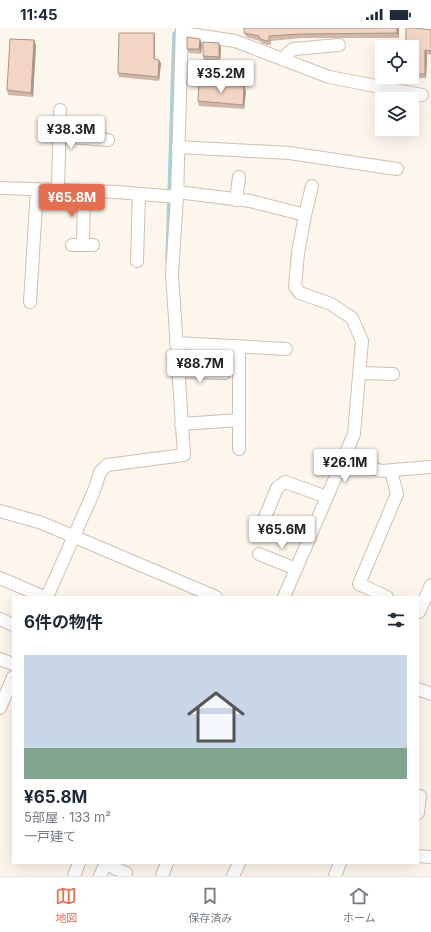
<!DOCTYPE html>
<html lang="ja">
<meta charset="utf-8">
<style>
:root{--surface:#fff;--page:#f6f6f7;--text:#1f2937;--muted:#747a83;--line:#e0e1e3;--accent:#e76f51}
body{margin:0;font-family:Inter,"Noto Sans JP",sans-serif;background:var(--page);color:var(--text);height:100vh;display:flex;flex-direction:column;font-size:15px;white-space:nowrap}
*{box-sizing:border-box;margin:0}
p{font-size:13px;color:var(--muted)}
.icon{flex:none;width:22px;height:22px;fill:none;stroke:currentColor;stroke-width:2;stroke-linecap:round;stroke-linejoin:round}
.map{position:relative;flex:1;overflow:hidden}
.drawer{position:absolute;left:12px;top:568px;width:407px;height:268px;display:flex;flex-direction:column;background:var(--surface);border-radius:0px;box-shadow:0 4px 16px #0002}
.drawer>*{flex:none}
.controls{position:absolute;left:375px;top:12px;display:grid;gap:8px}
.controls a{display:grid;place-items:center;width:44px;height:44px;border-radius:0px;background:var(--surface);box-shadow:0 4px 16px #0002;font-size:20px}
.price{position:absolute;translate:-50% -34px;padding:0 9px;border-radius:4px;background:#fff;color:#222;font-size:13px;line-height:26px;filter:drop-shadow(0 1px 2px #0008)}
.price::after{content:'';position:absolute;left:50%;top:24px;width:12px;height:9px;margin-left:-6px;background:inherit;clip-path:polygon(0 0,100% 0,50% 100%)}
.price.on{background:var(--accent);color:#fff}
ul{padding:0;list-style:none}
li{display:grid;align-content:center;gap:8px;height:212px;padding:0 12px}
li span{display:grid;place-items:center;height:124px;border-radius:0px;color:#555}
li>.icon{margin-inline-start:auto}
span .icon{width:72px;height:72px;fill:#fffc;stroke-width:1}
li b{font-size:17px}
h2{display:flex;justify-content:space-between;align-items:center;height:48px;padding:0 12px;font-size:17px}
.status{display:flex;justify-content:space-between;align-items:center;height:28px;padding:0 20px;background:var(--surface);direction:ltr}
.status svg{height:11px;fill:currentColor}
.menu{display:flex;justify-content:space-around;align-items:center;height:56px;border-top:1px solid var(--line);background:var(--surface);font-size:11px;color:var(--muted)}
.menu a{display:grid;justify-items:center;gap:2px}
.menu .on{color:var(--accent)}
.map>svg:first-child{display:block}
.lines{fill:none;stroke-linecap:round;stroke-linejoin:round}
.stream{stroke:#a5d3da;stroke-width:3.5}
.minor-casing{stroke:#d1beb0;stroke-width:14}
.minor{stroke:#fff;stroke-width:12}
.wall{fill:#d1b7a8}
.shaded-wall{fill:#aa9588}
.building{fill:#f3d5c3;stroke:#aa9588}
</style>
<div class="status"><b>11:45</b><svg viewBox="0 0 49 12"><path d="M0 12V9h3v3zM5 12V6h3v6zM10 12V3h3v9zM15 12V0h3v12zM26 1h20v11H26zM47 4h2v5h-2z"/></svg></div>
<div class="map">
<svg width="431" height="848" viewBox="0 0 431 848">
<rect width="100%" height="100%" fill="#fdf6ec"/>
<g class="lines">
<!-- stream -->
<path class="stream" d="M167,234L174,5"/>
<defs>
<g id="minor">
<path d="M182,5L235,13L329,49L422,67"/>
<path d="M282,31L293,21L339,17"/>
<path d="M59,108L108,112"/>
<path d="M178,119L289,125L397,141"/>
<path d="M0,160L117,164L177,169"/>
<path d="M58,162L60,82"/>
<path d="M177,164L250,173L305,187L312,158"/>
<path d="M236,172L239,149"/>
<path d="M72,217H93"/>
<path d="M83,217L84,163"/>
<path d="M137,233L139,166"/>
<path d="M30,274L37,161"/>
<path d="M176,315L286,321"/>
<path d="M239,319V421"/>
<path d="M177,343L224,345"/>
<path d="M360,345L393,346"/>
<path d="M181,396L239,392"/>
<path d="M343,431L381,443L431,439"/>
<path d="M0,483L42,495L216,569"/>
<path d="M264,492L277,460L285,454L327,469"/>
<path d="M259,526L296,541"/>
<path d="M0,550L44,569"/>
<path d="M47,569L94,463L100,444L107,437L184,427L172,246L177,169L182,0"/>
<path d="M284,569L354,406L362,313L352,290L331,276L300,265L295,259L298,225L305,187"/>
<path d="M387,569L359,556L397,466L391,443"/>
<path d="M419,584L431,557"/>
<path d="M0,591L13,597"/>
<path d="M0,631L13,636"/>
<path d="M418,661L431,666"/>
<path d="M0,680L13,649"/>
<path d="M418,785L420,768"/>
<path d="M418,828L431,829"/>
<path d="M105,836L126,845"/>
<path d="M74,848L79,835"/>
<path d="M100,848L106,835"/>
<path d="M162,848L167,835"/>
<path d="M233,848L239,835"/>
<path d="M335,848L340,835"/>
</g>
</defs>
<!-- minor casing -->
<use href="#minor" class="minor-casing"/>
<!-- minor -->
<use href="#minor" class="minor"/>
</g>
<!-- wall -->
<g class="wall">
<path d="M244,0H399V10H301L271,13V17H267L261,15L260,13L246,9L244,5Z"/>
<path d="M431,2V27L427,26L426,50H407V49H412V19Z"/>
<path d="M154,5L155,8V31L159,32L161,35L159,53L119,49L118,45Z"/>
<path d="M200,11L202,16L201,26L189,25L187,21Z"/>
<path d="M219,15L221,20L220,33H204L203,28Z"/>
<path d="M36,17L33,69L8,67L7,62Z"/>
<path d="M246,63L244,81L199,78L198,73Z"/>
</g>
<!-- shaded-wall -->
<g class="shaded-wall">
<path d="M397,0H399V10L397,5Z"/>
<path d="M154,5L155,8V35L154,31Z"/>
<path d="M200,11L202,16L201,26L199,21Z"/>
<path d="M34,12L36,17L33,69L31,65Z"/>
<path d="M219,15L221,20L220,33L219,29Z"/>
<path d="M425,22L427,26L426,50L425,46Z"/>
<path d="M159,32L161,35L159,53L158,49Z"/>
<path d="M244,58L246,63L244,81L243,77Z"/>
</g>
<!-- building -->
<g class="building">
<path d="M244,0H397V5L299,6L269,8V12L266,13L259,10V8L244,5Z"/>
<path d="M406,0H414L431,2V23L425,22V46H412V19H406Z"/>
<path d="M119,5H154V31L159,32L158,49L118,45Z"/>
<path d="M187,9L200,11L199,21H187Z"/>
<path d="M10,11L34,12L31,65L7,62Z"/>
<path d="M203,14L219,15V29L203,28Z"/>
<path d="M199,55L244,58L243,77L198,73Z"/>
</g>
</svg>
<div class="controls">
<a><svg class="icon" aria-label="locate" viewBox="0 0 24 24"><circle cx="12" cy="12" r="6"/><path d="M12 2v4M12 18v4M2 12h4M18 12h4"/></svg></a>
<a><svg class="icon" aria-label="layers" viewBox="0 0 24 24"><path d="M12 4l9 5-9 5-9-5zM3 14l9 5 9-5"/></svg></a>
</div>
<b class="price" style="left:221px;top:66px">¥35.2M</b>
<b class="price" style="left:71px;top:122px">¥38.3M</b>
<b class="price on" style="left:72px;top:190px">¥65.8M</b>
<b class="price" style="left:200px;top:356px">¥88.7M</b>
<b class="price" style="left:345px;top:455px">¥26.1M</b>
<b class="price" style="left:282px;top:522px">¥65.6M</b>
<section class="drawer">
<h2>6件の物件<svg class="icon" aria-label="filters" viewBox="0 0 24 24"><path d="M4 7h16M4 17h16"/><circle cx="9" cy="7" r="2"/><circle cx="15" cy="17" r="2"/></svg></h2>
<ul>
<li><span style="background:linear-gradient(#c9d6e8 75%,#7fa58c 0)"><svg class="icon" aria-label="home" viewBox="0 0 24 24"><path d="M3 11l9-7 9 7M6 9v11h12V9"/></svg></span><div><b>¥65.8M</b><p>5部屋 · 133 m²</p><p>一戸建て</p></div></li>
</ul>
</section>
</div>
<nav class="menu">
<a class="on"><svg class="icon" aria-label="map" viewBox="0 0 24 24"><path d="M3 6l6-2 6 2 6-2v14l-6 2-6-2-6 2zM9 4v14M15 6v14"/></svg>地図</a>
<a><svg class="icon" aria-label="saved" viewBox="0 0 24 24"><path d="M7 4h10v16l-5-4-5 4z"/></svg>保存済み</a>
<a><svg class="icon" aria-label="home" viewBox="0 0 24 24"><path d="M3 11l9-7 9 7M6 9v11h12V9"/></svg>ホーム</a>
</nav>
